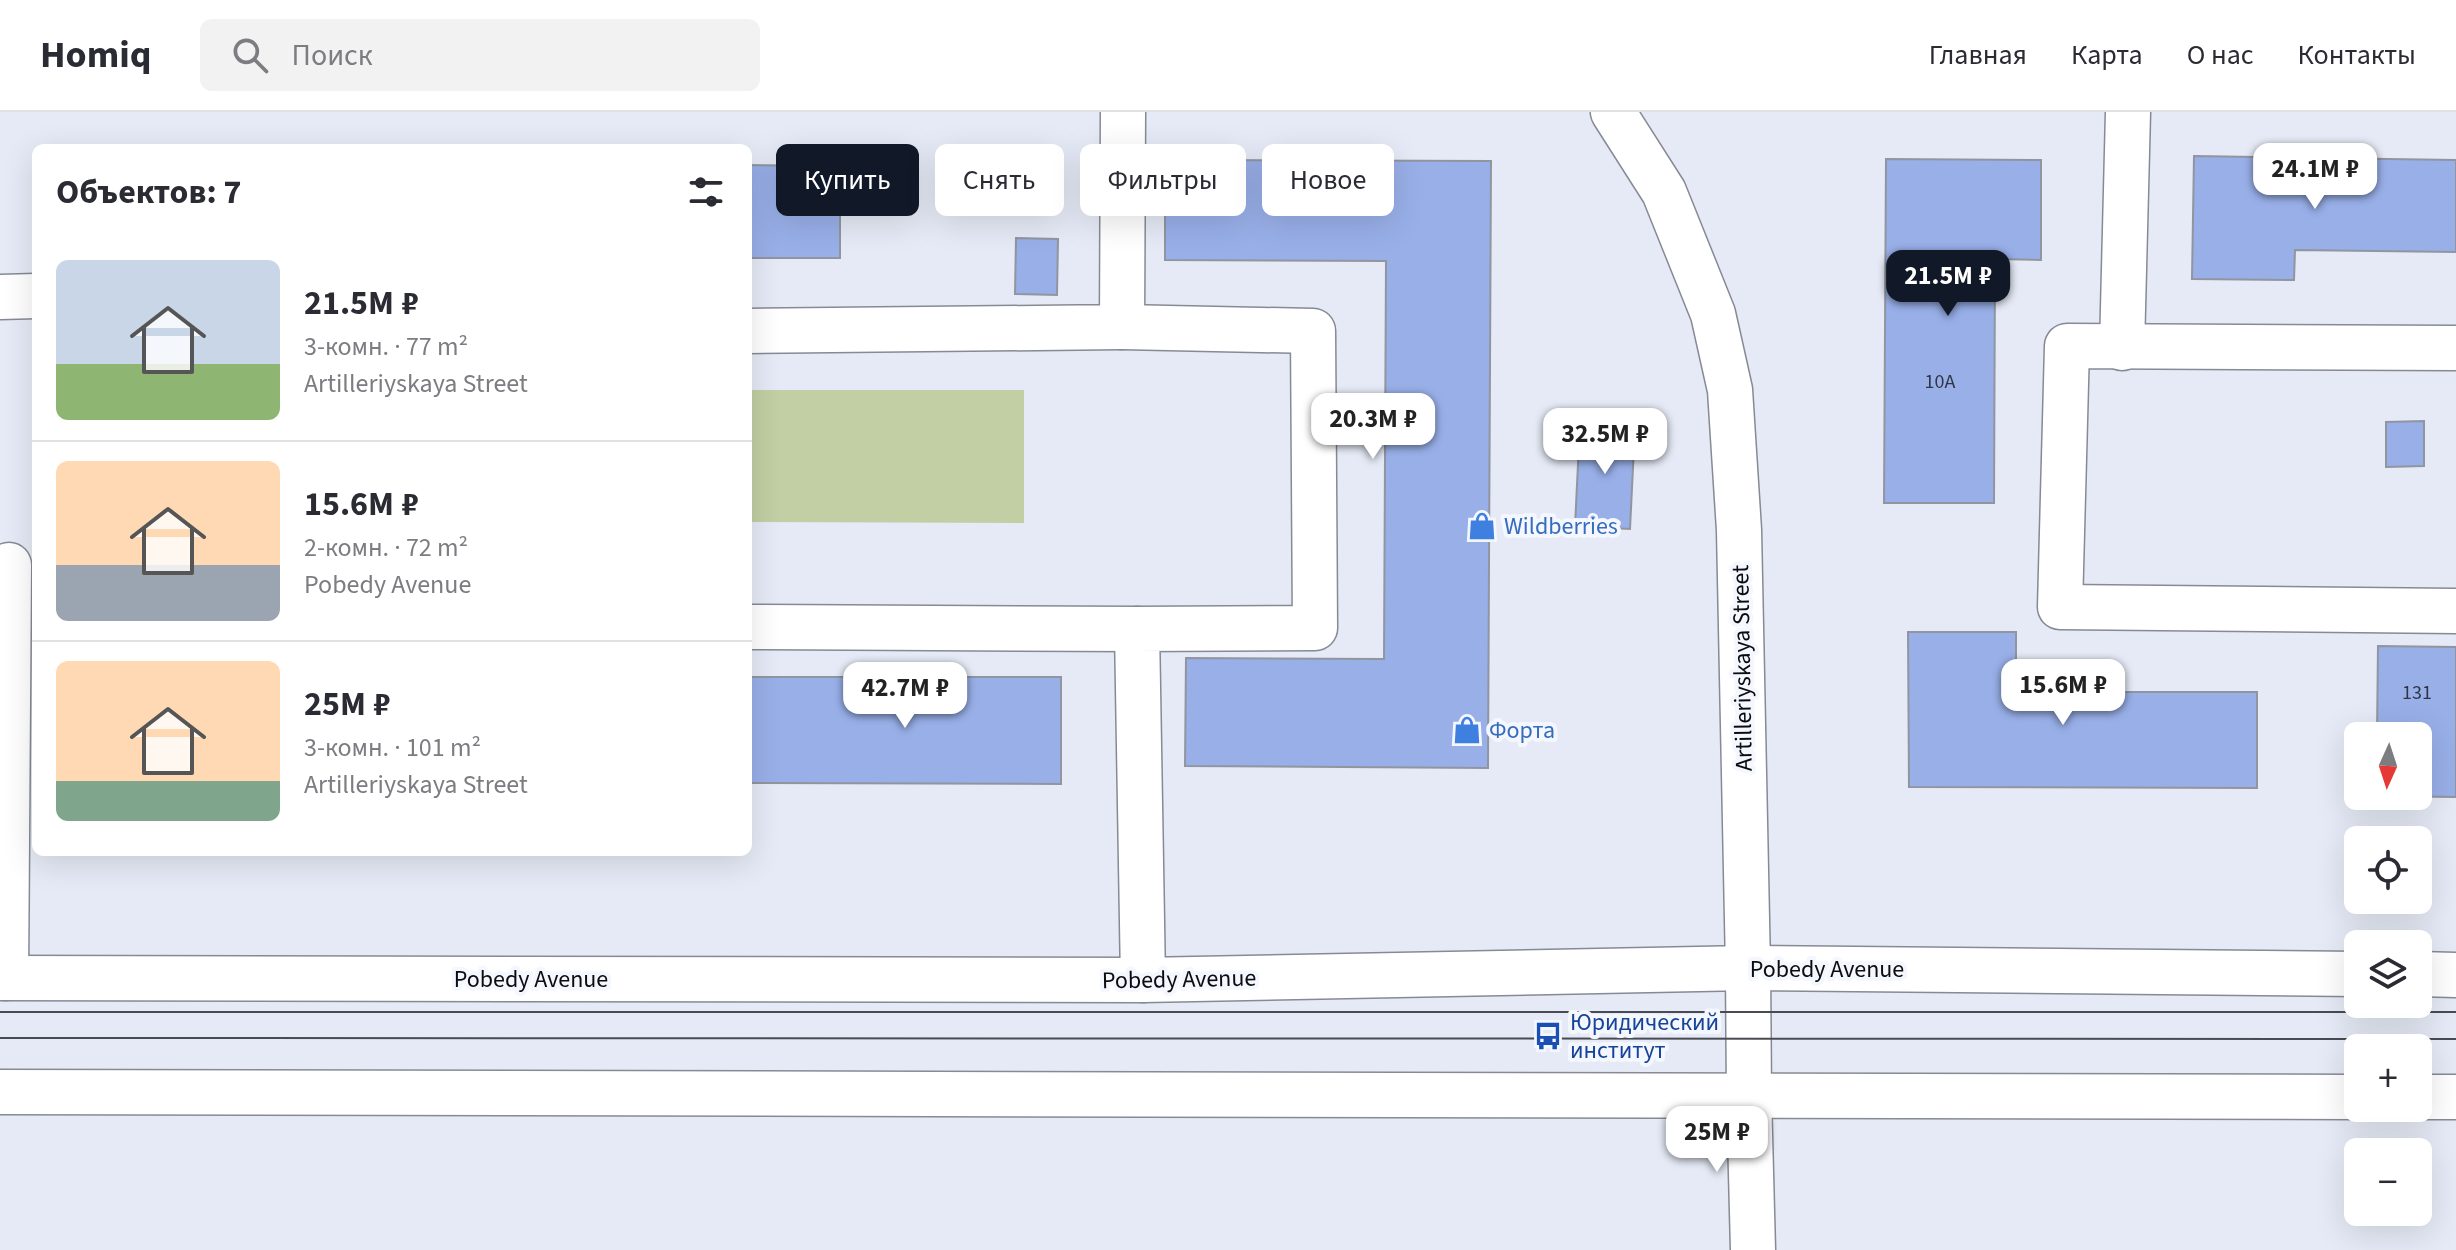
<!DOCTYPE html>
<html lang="ru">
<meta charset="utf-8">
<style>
:root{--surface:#fff;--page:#f2f2f3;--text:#2b2b33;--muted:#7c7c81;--line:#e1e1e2;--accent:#111827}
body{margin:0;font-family:"Source Sans 3",sans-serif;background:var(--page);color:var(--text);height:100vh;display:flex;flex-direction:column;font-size:30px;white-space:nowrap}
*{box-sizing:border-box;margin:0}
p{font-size:26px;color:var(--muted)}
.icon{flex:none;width:44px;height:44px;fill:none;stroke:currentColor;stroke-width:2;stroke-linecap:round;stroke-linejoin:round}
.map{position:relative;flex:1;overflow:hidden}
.side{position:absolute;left:32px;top:32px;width:720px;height:712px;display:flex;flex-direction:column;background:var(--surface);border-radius:12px;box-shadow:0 8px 32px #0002}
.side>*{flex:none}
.top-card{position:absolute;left:776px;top:32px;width:760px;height:72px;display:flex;gap:16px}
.needle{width:52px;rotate:183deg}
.controls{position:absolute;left:2344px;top:610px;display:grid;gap:16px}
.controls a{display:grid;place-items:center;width:88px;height:88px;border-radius:12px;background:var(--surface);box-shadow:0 8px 32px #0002;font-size:40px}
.price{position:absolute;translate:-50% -68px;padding:0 18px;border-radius:16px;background:#fff;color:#222;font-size:26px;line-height:52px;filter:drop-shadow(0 2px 4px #0008)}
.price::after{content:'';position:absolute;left:50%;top:48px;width:24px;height:18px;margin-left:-12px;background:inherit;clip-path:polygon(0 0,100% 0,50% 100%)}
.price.current{background:var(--accent);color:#fff}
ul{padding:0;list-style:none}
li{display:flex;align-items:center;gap:24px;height:200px;padding:0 24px}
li+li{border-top:2px solid var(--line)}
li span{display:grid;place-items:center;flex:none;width:224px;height:160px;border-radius:12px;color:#555}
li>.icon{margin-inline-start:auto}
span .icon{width:96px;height:96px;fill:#fffc;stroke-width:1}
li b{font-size:34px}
h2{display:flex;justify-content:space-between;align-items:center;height:96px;padding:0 24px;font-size:34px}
.pill{padding:0 28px;border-radius:12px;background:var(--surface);box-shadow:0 8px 32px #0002;font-size:28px;line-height:72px}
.pill.current{background:var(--accent);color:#fff}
header{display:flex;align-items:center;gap:48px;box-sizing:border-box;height:112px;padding:0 40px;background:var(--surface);border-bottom:2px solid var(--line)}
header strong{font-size:38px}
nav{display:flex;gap:44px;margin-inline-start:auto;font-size:28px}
.search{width:560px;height:72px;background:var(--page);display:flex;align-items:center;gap:20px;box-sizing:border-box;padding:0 28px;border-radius:12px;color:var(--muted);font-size:30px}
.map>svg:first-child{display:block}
.garden{fill:#c2cfa4}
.building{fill:#98afe8;stroke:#90959f;stroke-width:2}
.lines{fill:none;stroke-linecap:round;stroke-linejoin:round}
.minor-casing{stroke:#868a95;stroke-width:47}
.major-casing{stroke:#868a95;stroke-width:47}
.minor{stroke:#fff;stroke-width:44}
.major{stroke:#fff;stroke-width:44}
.tram{stroke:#494b52;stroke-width:2}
.labels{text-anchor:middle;stroke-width:8;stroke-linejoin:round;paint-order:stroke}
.number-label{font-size:20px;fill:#2e3546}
.shop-label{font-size:24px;fill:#366cbe;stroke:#f4f7fe;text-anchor:start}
.street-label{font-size:24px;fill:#0b0c10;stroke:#f4f7fe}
.transit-label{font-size:24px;fill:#164399;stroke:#f4f7fe;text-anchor:start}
</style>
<header>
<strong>Homiq</strong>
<div class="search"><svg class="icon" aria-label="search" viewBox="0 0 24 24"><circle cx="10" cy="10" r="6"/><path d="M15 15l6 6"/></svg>Поиск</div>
<nav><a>Главная</a><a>Карта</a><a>О нас</a><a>Контакты</a></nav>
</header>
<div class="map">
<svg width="2456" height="1138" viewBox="0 0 2456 1138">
<rect width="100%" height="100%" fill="#e5eaf6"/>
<!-- garden -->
<path class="garden" d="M748,278H1024V411L748,410Z"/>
<!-- building -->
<g class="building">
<path d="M2194,44L2456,48V140L2295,138L2294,168L2192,167Z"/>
<path d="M1886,47L2041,48V148L1995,147L1994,391H1884Z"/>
<path d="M1165,48L1491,49L1488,656L1185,654L1186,546L1384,547L1386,149L1165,148Z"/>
<path d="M748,53L840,54V146H748Z"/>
<path d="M1016,126L1058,127L1057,183L1015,182Z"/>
<path d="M2424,309V354L2386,355V310Z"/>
<path d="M1580,311L1635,314L1630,417L1575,414Z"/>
<path d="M1908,520H2016V580H2257V676L1909,675Z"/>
<path d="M2378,534L2456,535V685L2377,684H2418V624H2377Z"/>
<path d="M748,565H1061V672L748,671Z"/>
</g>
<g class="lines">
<defs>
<g id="minor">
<path d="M1613,0L1664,80L1713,202L1730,278L1739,418L1748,856"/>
<path d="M0,185L36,184"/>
<path d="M1122,215L1313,219L1315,516L1137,517L1143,868"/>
<path d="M748,219L1122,215L1123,0"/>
<path d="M2122,236L2128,0"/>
<path d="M2456,236L2067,234L2060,495L2456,499"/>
<path d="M748,515L1137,517"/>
<path d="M6,866L9,453"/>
<path d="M1749,984L1753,1138"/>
</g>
<g id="major">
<path d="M1748,856L1749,984"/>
<path d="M2418,862L2456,863"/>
<path d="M0,866L1143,868L1748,856L2358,862"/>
<path d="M0,980L2358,985"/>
<path d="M2418,985H2456"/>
</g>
</defs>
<!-- minor casing -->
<use href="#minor" class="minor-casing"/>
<!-- major casing -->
<use href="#major" class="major-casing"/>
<!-- minor -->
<use href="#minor" class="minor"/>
<!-- major -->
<use href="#major" class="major"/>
<!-- tram -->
<g class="tram">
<path d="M0,900H2456"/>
<path d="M0,926L2456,927"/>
</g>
</g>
<!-- icons -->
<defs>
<symbol id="shop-bare" viewBox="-9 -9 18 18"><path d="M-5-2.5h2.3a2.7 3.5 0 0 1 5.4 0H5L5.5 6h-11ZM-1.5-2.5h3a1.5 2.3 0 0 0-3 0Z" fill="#3f7fe0" stroke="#f4f7fe" stroke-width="2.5" paint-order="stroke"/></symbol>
<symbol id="bus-bare" viewBox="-9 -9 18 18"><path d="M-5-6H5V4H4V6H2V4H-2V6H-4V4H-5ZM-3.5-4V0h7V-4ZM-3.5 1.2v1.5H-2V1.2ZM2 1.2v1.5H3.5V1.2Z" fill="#1a4fb4" stroke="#f4f7fe" stroke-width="2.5" paint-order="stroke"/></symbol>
</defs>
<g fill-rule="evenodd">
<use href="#shop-bare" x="1462" y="394" width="40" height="40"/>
<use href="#shop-bare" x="1447" y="598" width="40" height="40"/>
<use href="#bus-bare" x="1528" y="904" width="40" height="40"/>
</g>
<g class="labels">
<!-- number labels -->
<g class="number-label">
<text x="1940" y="276">10А</text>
<text x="2417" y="587">131</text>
</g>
<!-- shop labels -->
<g class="shop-label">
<text x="1504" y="422">Wildberries</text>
<text x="1489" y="626">Форта</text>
</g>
<!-- street labels -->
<g class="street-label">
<text transform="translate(1742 556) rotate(-91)" y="8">Artilleriyskaya Street</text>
<text x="1827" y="865">Pobedy Avenue</text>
<text x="531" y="875">Pobedy Avenue</text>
<text transform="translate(1179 867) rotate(-1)" y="8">Pobedy Avenue</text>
</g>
<!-- transit labels -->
<g class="transit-label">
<text x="1570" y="918">Юридический<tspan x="1570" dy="28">институт</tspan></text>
</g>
</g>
</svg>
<div class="controls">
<a><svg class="needle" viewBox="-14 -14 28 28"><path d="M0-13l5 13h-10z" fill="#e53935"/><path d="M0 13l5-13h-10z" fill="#7c7c81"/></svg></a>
<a><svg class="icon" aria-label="locate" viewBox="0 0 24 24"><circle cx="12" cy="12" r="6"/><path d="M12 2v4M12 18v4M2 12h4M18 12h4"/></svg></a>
<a><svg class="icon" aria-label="layers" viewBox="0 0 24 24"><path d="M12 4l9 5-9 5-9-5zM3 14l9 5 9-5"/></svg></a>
<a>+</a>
<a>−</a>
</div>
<b class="price" style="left:2315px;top:99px">24.1M ₽</b>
<b class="price current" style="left:1948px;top:206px">21.5M ₽</b>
<b class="price" style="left:1373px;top:349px">20.3M ₽</b>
<b class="price" style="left:1605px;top:364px">32.5M ₽</b>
<b class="price" style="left:2063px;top:615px">15.6M ₽</b>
<b class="price" style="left:905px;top:618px">42.7M ₽</b>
<b class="price" style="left:1717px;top:1062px">25M ₽</b>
<div class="top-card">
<a class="pill current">Купить</a>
<a class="pill">Снять</a>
<a class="pill">Фильтры</a>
<a class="pill">Новое</a>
</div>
<section class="side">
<h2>Объектов: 7<svg class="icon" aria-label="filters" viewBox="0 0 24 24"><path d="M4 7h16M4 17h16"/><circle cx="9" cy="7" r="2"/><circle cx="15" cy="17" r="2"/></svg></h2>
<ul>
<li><span style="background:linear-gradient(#c9d6e8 65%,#8fb573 0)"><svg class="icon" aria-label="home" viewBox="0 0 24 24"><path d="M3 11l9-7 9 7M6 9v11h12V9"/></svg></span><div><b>21.5M ₽</b><p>3-комн. · 77 m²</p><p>Artilleriyskaya Street</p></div></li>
<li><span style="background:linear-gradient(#ffd9b3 65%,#9aa5b1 0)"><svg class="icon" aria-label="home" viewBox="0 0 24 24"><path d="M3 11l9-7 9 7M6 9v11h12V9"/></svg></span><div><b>15.6M ₽</b><p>2-комн. · 72 m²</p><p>Pobedy Avenue</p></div></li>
<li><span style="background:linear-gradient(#ffd9b3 75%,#7fa58c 0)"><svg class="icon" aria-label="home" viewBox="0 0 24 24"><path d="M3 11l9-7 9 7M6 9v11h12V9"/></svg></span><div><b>25M ₽</b><p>3-комн. · 101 m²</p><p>Artilleriyskaya Street</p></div></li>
</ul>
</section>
</div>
